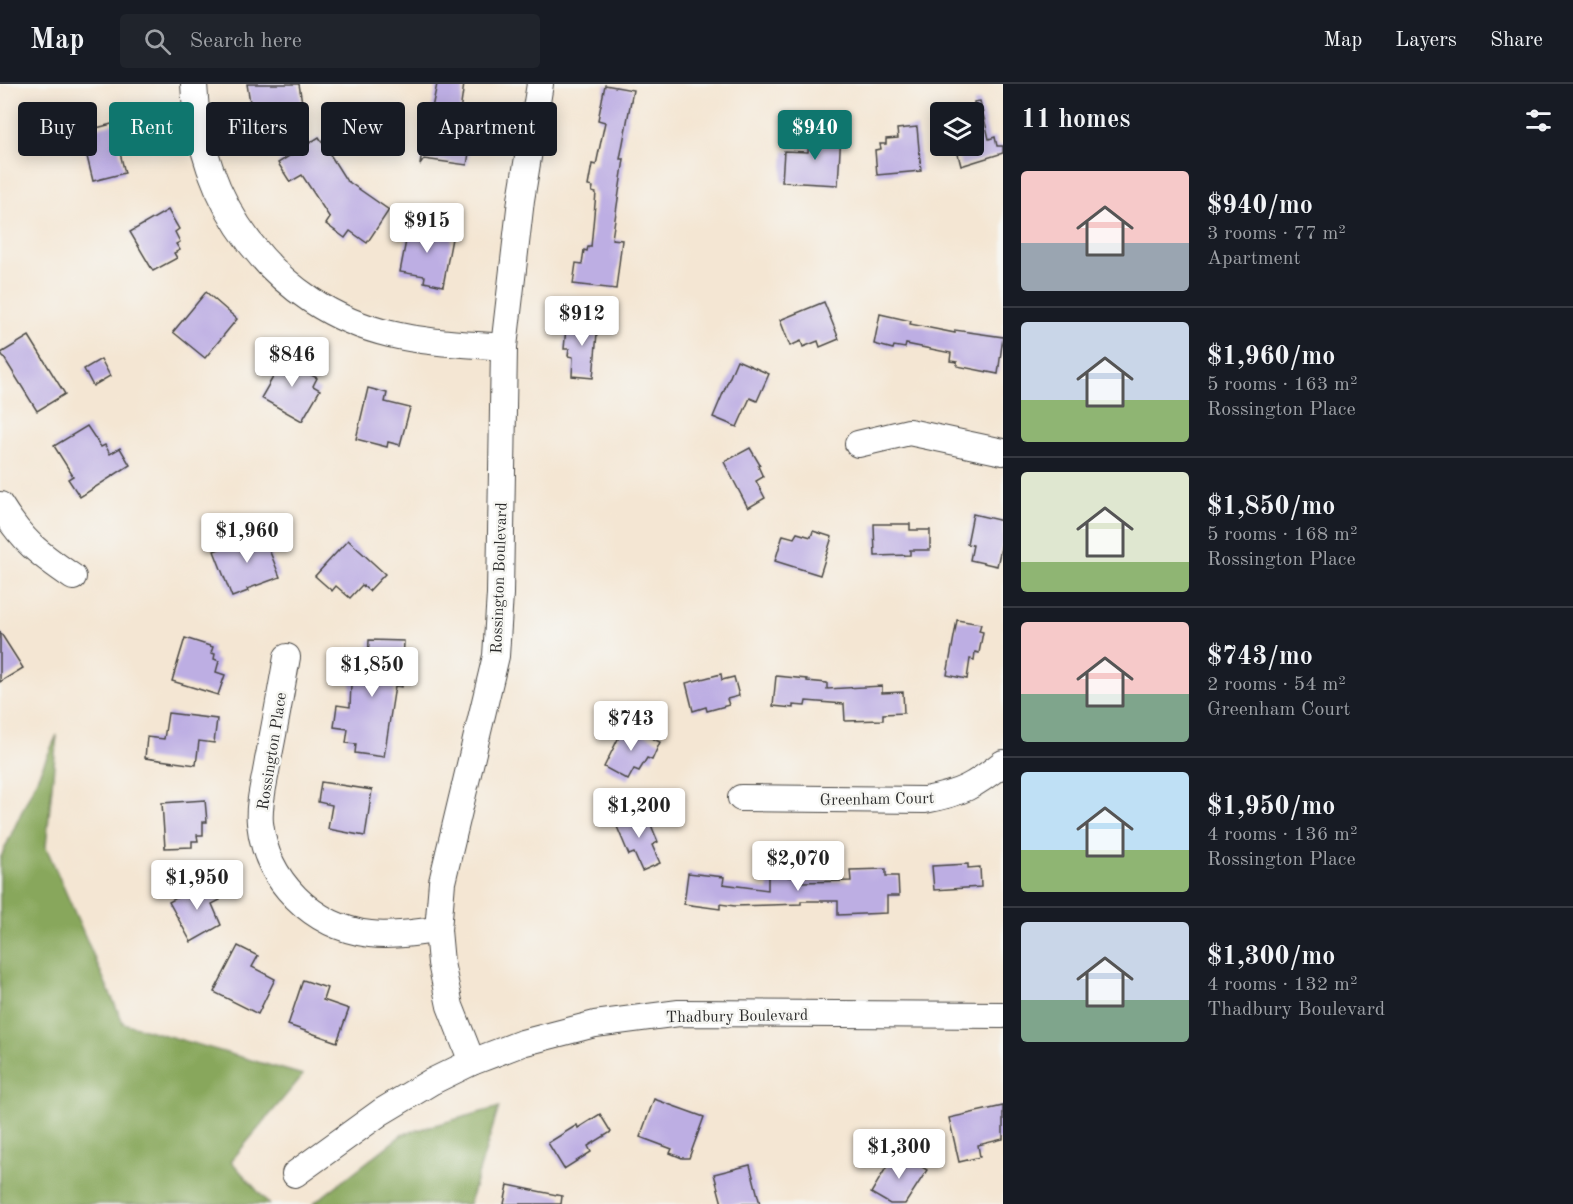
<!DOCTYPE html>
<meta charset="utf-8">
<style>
:root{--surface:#171b24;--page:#20242c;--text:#f1f3f6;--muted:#9ea1a6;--line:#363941;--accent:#0f766e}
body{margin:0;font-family:"Old Standard TT",serif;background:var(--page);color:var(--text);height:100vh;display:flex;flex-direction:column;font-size:22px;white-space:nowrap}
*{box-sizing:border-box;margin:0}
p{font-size:20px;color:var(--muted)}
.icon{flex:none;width:33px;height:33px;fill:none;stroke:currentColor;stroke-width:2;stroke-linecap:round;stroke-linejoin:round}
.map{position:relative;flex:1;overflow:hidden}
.side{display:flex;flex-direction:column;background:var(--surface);width:570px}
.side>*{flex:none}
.top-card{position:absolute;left:18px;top:18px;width:570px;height:54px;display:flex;gap:12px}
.controls{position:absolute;left:930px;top:18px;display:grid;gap:12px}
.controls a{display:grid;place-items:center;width:54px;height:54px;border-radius:6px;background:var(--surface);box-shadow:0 3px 15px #0003;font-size:30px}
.price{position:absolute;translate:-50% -51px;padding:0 14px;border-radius:6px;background:#fff;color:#222;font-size:20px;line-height:39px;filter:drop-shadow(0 2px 3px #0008)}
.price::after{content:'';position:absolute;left:50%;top:36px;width:18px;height:14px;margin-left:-9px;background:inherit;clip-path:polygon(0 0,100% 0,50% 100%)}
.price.active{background:var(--accent);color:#fff}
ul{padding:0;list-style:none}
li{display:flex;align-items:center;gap:18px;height:150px;padding:0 18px}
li+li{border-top:2px solid var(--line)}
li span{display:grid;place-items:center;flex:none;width:168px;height:120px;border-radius:6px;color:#555}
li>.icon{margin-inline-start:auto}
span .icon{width:72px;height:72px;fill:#fffc;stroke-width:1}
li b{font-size:26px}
h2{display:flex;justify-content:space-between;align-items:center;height:72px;padding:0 18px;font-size:26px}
.tag{padding:0 21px;border-radius:6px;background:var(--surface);box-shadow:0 3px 15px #0003;font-size:21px;line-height:54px}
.tag.active{background:var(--accent);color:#fff}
header{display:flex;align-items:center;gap:36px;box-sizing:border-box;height:84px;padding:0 30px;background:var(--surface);border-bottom:2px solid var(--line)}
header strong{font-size:28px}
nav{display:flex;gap:33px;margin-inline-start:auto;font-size:21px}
.search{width:420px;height:54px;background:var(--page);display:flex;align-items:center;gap:15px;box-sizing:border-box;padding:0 21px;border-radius:6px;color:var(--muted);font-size:22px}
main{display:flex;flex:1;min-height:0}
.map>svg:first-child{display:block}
.forest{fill:#88a75b;stroke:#5a6943;stroke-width:1.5}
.building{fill:#bdaee3}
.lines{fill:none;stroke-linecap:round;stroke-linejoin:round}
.street-casing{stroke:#494744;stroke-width:28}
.street{stroke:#fff;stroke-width:26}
.labels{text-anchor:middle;stroke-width:5;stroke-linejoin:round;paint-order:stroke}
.street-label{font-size:16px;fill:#2b2b2b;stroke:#f6f6f2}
</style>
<header>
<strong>Map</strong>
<div class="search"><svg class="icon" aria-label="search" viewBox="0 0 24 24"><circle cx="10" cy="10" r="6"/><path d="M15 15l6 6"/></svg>Search here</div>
<nav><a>Map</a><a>Layers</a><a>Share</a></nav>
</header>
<main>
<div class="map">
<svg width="1003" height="1120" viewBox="0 0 1003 1120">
<rect width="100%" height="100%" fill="#f6f6f2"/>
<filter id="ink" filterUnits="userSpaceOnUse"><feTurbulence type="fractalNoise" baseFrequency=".0167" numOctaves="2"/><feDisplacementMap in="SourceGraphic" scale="12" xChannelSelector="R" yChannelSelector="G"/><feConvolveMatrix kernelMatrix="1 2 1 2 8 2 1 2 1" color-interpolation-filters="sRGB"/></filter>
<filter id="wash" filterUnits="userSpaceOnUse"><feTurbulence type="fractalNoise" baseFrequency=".008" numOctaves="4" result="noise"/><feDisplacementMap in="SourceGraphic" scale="24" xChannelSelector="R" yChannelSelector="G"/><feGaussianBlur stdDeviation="1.35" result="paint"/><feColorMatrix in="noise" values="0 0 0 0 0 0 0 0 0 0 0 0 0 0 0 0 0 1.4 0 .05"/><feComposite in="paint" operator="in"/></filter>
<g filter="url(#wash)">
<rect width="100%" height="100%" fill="#f4e6d3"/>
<!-- forest -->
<g class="forest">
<path d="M57,651L46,763L123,939L303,991L231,1077L269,1120H0V775Z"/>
<path d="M499,1023L469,1120H313L403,1050Z"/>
</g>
<g id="blocks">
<!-- building -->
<g class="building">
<path d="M247,0H299L305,37L263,44L260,22L251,24Z"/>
<path d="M437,0H464L456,55L471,57L467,81L424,75L420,81L428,23L432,24Z"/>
<path d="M605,1L633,6L620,75H624L612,155L622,156L616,205L573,200L576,179L582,180L584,166L587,167L588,163H591L596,109L592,108L593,103L588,102L592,80L596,81L605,38L598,36Z"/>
<path d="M980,17L989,55L995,53L997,62H1003V69L961,82L956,62H974V18Z"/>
<path d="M131,35L137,60L119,65L125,89L93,97L81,48Z"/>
<path d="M917,43L921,87L877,91L875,66L881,65L880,60H886V55L898,54L897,45Z"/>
<path d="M810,47L841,49L838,101L782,98L784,67L808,68Z"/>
<path d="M319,53L346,96L389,126L367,159L350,147L345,154L326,140L330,134L302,91L290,98L278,79Z"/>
<path d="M168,126L179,145L175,148L180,158L176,160L180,166L174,169L177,174L153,187L130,148Z"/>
<path d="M409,141L453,149L443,202L424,198L425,192L400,188Z"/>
<path d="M206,208L237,235L205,274L173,248Z"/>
<path d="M824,218L839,255L820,263L818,257L803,263L801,257L790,262L780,236Z"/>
<path d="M880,230L911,237L910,240L955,249V246L1003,253L998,290L957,282V278L950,277L951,269L906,260L905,264L894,262L893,265L874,260Z"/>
<path d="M571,235L598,238L593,294L572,292L573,273L568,272L569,265H564L566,244H570Z"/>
<path d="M29,252L65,310L37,327L1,269Z"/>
<path d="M287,269L305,279L302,286L317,294L313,302L320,306L302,337L261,314Z"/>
<path d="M101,275L110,292L93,302L84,285Z"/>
<path d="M737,276L769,290L757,317L750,314L737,343L713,333Z"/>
<path d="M368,304L387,309L385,318L410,324L400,361L388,358L387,363L356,355Z"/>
<path d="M87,342L101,363L105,361L110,370L120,364L130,381L80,413L68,395L73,392L54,362Z"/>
<path d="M750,364L760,381L758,382L763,393L756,397L765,414L748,424L724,378Z"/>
<path d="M973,430L1003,437V455L997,482L970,476L973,461L967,460Z"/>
<path d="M874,440H910V446H930V466H910V471L875,472Z"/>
<path d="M813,447L832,453L820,491L775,477L783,451L794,454L797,449L811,453Z"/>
<path d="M262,448L280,493L247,505L248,507L232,513L214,467Z"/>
<path d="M348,456L385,490L369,507L362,501L350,514L336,502L332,507L315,492Z"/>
<path d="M957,536L981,540L979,547L983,548L979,569L975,568L974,576L970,575L967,595L947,591Z"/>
<path d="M0,548L23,584L0,598Z"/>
<path d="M185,554L213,563L211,569L215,570L214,575L219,577L216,588L225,591L218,611L172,597Z"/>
<path d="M369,556L404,557L402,603L395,602L384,673L355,669L356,660L346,659L348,645L334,643L337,621L350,623L352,578L368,579Z"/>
<path d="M721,590L722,596L734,593L739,612L727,615L729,621L707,627L706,623L693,627L686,599Z"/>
<path d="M776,592L807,595V597L827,599V605L882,602V609L903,608L904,629L883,630V636L845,637L844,620L806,617L805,622L793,621V624L773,622Z"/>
<path d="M168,629L217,635L214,659L199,657L196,681L145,674L147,653L164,655Z"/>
<path d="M625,641L660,658L652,676L647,674L639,687L634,685L628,696L604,683Z"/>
<path d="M321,698L372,706L365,752L328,745L332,721L318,718Z"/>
<path d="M205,716L207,738H203V751H197L198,757H192V763L165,764L162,719Z"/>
<path d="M640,727L645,738L649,736L658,758L652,761L660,779L642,787L634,769L629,771L615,738Z"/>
<path d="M968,780V784L980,783L981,803L934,806L932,782Z"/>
<path d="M886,785V792H898L899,812H887V829L838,831V817H801V820L735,822L720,820V825L684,820L688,789L724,793L723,800L768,806V791L788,790V793H800V798L851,797L850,786Z"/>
<path d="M209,796L220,816L212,820L221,841L191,858L169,818Z"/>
<path d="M238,862L258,872L252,883L275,895L258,930L214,908Z"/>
<path d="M303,896L327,904L323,916L349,925L337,958L288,941Z"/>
<path d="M654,1015L704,1033L689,1074H682L670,1069L672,1065L640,1053Z"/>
<path d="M1003,1022V1055L978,1061L980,1073L959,1078L949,1034Z"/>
<path d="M600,1030L611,1048L588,1062L591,1068L564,1085L548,1059L577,1041L578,1044Z"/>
<path d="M896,1067L927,1086L905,1120H890L871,1109Z"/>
<path d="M750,1081L760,1120H722L714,1090Z"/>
<path d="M508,1101L562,1112L561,1120H504Z"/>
</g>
</g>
</g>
<g filter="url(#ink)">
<use href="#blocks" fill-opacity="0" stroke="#494744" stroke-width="1.5"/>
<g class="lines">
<defs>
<g id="street">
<path d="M194,0C198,117 274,223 390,250C427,259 466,260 504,263"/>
<path d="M858,360L909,348L1003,368"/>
<path d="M0,421C23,458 38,469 73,493"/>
<path d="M287,573C281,607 275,642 268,676C265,696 258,719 260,739C266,797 313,843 370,850C393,853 416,848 438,846"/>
<path d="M741,714L925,716C962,709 974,702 1003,679"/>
<path d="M472,978L450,922L441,879L438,846L442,798L496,572L500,510L504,263L521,116L540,0"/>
<path d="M295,1090L381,1028L431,998L472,978L522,959L595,940L679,929L1003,931"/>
</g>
</defs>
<!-- street casing -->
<use href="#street" class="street-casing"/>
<!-- street -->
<use href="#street" class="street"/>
</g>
</g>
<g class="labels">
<!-- street labels -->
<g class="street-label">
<text transform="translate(498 494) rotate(-88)" y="6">Rossington Boulevard</text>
<text transform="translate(271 667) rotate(-81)" y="6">Rossington Place</text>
<text transform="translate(877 714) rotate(-1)" y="6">Greenham Court</text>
<text transform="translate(737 931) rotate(-1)" y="6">Thadbury Boulevard</text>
</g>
</g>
</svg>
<div class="controls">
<a><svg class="icon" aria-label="layers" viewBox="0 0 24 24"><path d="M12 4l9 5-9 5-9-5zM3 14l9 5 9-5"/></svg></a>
</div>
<b class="price active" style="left:815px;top:77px">$940</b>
<b class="price" style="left:427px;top:170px">$915</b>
<b class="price" style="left:582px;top:263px">$912</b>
<b class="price" style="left:292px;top:304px">$846</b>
<b class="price" style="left:247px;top:480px">$1,960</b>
<b class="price" style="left:372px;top:614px">$1,850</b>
<b class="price" style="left:631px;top:668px">$743</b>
<b class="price" style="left:639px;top:755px">$1,200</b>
<b class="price" style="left:798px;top:808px">$2,070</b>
<b class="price" style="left:197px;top:827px">$1,950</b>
<b class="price" style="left:899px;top:1096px">$1,300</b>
<div class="top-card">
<a class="tag">Buy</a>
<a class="tag active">Rent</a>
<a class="tag">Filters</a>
<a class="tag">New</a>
<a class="tag">Apartment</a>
</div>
</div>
<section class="side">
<h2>11 homes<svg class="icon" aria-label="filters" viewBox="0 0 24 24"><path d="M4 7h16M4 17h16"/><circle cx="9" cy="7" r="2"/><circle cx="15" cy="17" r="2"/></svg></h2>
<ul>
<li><span style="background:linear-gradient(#f6c9c9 60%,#9aa5b1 0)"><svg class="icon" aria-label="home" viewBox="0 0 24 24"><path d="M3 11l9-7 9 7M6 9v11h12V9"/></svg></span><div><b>$940/mo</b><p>3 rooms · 77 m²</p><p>Apartment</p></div></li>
<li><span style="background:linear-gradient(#c9d6e8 65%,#8fb573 0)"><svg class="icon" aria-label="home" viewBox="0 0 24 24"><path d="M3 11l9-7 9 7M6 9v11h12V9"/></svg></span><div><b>$1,960/mo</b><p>5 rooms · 163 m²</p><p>Rossington Place</p></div></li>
<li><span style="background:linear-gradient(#dfe7d0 75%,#8fb573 0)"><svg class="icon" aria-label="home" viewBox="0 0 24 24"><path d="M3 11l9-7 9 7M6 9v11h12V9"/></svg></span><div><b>$1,850/mo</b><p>5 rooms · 168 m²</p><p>Rossington Place</p></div></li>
<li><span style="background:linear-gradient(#f6c9c9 60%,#7fa58c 0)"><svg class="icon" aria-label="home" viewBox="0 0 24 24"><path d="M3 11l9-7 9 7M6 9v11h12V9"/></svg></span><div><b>$743/mo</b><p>2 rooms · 54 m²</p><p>Greenham Court</p></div></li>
<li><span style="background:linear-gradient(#bfe0f5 65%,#8fb573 0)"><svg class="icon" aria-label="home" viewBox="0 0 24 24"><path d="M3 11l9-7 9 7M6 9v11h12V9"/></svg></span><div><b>$1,950/mo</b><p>4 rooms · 136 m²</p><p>Rossington Place</p></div></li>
<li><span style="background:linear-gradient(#c9d6e8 65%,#7fa58c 0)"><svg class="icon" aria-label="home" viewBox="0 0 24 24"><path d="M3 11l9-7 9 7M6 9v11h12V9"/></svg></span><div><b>$1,300/mo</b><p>4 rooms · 132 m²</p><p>Thadbury Boulevard</p></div></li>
</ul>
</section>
</main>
